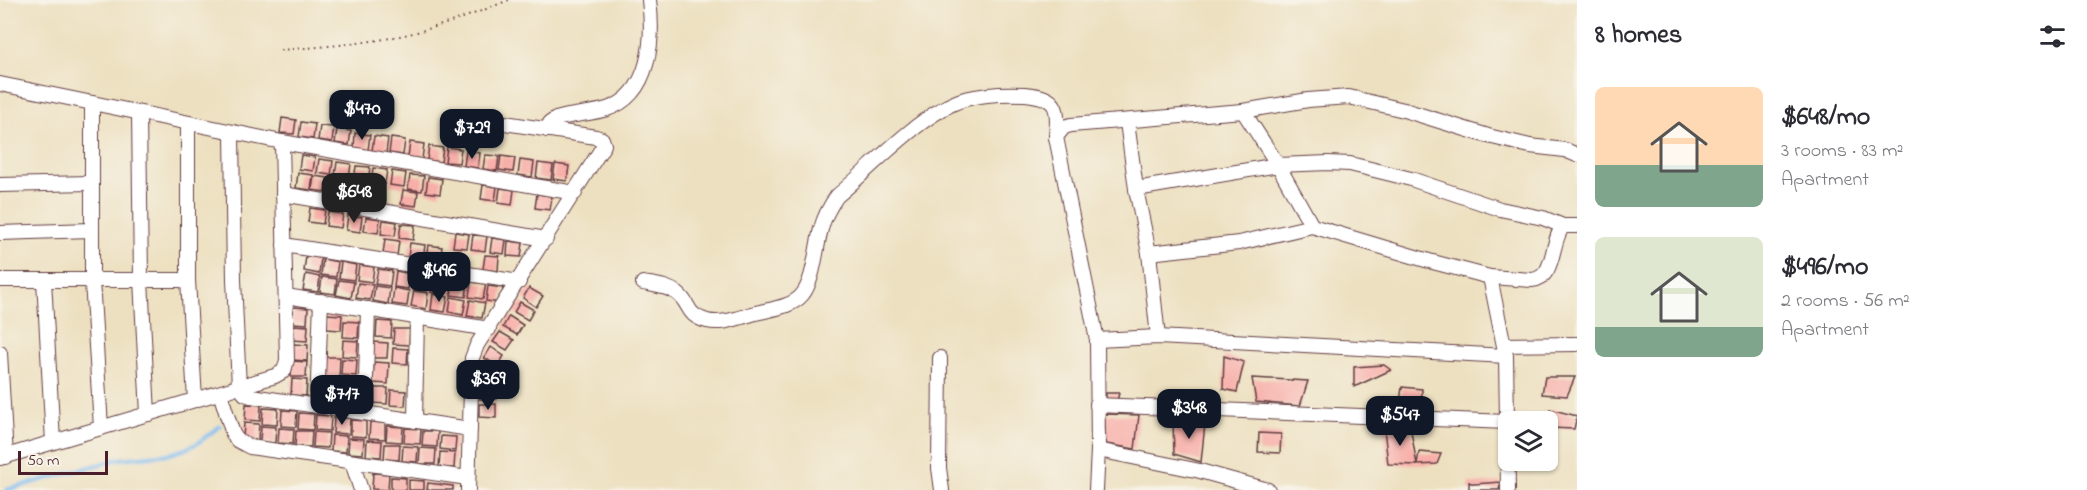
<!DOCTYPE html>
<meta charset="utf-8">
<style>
:root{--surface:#fff;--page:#f2f2f3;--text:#2b2b33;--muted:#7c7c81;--accent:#111827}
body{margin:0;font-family:"Indie Flower",sans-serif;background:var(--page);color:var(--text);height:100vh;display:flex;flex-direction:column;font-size:22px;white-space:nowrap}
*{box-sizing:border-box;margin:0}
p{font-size:20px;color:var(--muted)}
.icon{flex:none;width:33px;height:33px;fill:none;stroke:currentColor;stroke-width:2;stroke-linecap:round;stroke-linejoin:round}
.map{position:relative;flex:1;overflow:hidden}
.drawer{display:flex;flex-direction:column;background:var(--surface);width:510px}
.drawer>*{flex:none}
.buttons{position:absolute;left:1498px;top:411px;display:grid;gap:12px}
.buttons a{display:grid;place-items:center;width:60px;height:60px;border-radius:9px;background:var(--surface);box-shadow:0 2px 4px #0004;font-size:30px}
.scale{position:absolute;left:18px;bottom:15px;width:90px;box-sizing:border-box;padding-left:6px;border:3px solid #4a1f2b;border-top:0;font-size:16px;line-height:21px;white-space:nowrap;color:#4a1f2b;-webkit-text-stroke:4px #f7f3e8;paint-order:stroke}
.price{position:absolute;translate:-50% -51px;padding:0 14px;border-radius:12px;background:var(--accent);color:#fff;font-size:20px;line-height:39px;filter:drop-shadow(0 2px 3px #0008)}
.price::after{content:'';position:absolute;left:50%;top:36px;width:18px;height:14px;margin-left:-9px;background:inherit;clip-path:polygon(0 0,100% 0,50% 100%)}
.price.active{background:#222;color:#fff}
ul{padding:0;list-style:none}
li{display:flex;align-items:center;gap:18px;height:150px;padding:0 18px}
li span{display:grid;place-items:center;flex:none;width:168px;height:120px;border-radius:9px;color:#555}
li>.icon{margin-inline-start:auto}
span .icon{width:72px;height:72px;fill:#fffc;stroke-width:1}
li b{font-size:26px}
h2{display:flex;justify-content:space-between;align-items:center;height:72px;padding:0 18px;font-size:26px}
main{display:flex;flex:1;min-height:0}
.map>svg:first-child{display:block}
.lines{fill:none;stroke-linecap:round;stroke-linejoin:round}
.stream{stroke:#7cbcf1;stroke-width:4}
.building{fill:#f8aea9}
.minor-casing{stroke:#623c41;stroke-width:16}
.path{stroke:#623c41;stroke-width:2;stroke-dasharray:1.5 4.5;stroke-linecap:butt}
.minor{stroke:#fff;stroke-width:14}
</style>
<main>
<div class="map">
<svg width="1577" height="490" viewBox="0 0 1577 490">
<rect width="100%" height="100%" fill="#f7f3e8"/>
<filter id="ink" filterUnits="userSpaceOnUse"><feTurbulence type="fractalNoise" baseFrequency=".0167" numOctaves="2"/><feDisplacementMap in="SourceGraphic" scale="12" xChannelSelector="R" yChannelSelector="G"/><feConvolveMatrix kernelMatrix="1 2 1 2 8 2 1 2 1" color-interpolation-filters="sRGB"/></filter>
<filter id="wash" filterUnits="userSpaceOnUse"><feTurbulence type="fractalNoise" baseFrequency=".008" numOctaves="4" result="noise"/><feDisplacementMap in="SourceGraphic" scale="24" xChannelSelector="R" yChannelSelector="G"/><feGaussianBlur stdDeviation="1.35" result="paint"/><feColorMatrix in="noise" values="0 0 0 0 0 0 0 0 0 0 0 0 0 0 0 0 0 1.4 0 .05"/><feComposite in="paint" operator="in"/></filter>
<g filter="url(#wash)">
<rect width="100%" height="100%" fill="#ede0c0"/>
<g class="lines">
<!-- stream -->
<path class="stream" d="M6,490L119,459L170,454L183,450L198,443L220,426"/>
</g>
<g id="blocks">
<!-- building -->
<g class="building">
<path d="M282,118L296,120L294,134L280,133Z"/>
<path d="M301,122L315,124L313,139L299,137Z"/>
<path d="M320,126L334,127L332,142L318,140Z"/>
<path d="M337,129L351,131L349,145L335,143Z"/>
<path d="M355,133L370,135L368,150L354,148Z"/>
<path d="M374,136L388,138L386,153L372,151Z"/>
<path d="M391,138L405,140L403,155L389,153Z"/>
<path d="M410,142L424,144L422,159L408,157Z"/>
<path d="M429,146L443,148L441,162L427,160Z"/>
<path d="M447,147L461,149L459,163L445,162Z"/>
<path d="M466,151L480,153L478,168L464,166Z"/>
<path d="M301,155L315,157L313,171L299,169Z"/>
<path d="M485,155L499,156L497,171L483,169Z"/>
<path d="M501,156L515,158L513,172L499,170Z"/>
<path d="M319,159L333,161L331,175L317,173Z"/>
<path d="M520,160L534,162L532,177L518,175Z"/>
<path d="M337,162L351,164L349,178L335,176Z"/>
<path d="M538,163L553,165L551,180L536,178Z"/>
<path d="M555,164L569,166L567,181L553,179Z"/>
<path d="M356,166L370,167L368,182L354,180Z"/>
<path d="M373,168L387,170L385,184L371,182Z"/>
<path d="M392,171L406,173L404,187L390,185Z"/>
<path d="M298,173L313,175L311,190L296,188Z"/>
<path d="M410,175L424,176L422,191L408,189Z"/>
<path d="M314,176L328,178L326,192L312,190Z"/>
<path d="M428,177L442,179L440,194L426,192Z"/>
<path d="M348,182L362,184L360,199L346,197Z"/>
<path d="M483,185L497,187L495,201L481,199Z"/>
<path d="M366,186L380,188L378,202L364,200Z"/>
<path d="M500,188L514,190L512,205L498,203Z"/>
<path d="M403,190L418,192L416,206L401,204Z"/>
<path d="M537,194L552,196L550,210L535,208Z"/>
<path d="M310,208L325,210L323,224L308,222Z"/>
<path d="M328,212L343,214L341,228L326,226Z"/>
<path d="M348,215L362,217L360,232L346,230Z"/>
<path d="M366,217L380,219L378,233L364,231Z"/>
<path d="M383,220L397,222L395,236L381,234Z"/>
<path d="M401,224L415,225L413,240L399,238Z"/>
<path d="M455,232L469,234L467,248L453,247Z"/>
<path d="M473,235L487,236L485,251L471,249Z"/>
<path d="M492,238L506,240L504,254L490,252Z"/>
<path d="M385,239L399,241L397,256L383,254Z"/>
<path d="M508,241L523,243L521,257L507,256Z"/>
<path d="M410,243L425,245L423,259L408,257Z"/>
<path d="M428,245L442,247L440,261L426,259Z"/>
<path d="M485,255L499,256L498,271L483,269Z"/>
<path d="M306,256L321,258L319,274L304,271Z"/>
<path d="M323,259L338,262L336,277L321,275Z"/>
<path d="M341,262L356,265L354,280L339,278Z"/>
<path d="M359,265L374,267L372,282L357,280Z"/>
<path d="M378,269L392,271L390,286L375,284Z"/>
<path d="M396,271L411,274L408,289L394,287Z"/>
<path d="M306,274L320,277L318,292L303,290Z"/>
<path d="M415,274L429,276L427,291L412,289Z"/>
<path d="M322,277L337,279L335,294L320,292Z"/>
<path d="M433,277L448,279L446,294L431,292Z"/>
<path d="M339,280L354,282L351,298L336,295Z"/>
<path d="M453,280L468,282L466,297L451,295Z"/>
<path d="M471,282L486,284L483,299L469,297Z"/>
<path d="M358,283L373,285L370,300L356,298Z"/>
<path d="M375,286L390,288L388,304L373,301Z"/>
<path d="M488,286L503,288L501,303L486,301Z"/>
<path d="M394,288L409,291L407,306L392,304Z"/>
<path d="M529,288L543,296L536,307L523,298Z"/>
<path d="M414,291L428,293L426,309L411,306Z"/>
<path d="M433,294L448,297L445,312L431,310Z"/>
<path d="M451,297L466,300L463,315L449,312Z"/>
<path d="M470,300L485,303L482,318L467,316Z"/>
<path d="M520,302L534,310L528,320L514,312Z"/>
<path d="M293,307L308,308L307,324L292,323Z"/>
<path d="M326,314L342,315L341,330L326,329Z"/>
<path d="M509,316L523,325L517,335L503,327Z"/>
<path d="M344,321L359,322L358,338L343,337Z"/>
<path d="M377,321L392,322L391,338L376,337Z"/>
<path d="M293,325L308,326L307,341L292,340Z"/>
<path d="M394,329H410L409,345L393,344Z"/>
<path d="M500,332L514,340L507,350L493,342Z"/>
<path d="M343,340L358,341L357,357L342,356Z"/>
<path d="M373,342L388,343L387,358H372Z"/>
<path d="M293,344L308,345L307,361L292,360Z"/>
<path d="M491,347L504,356L498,366L484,358Z"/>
<path d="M393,348L408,349L407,364L392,363Z"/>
<path d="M1224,356L1244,362L1237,392L1223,389Z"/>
<path d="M325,357H340L339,380H325Z"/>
<path d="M342,359L357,360L356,376L341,375Z"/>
<path d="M292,361L307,362L306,377H291Z"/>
<path d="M374,362L389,363L388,384L373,383Z"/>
<path d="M1384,365L1391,370L1354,387V367Z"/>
<path d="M482,368L496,369V382H481Z"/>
<path d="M1545,377H1575L1567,396L1542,394Z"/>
<path d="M1252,378L1308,381L1300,406L1256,402Z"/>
<path d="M292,379L307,380L306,396L291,395Z"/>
<path d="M324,383L340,384L339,400L323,399Z"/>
<path d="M342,385L357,386L356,402L341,401Z"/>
<path d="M480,385L496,386V399H480Z"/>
<path d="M1402,387L1422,389L1421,413L1399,410Z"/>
<path d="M373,388H388L387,404L372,403Z"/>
<path d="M391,390L406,391L405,406L390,405Z"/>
<path d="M1106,393H1119L1116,405L1106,403Z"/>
<path d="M246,404L261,405L260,421L245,420Z"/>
<path d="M479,404H496V418L479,417Z"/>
<path d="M263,408L278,409L277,425L262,424Z"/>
<path d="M1550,409L1577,416L1574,429L1550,428Z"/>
<path d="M282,410L297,411L296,427L281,426Z"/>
<path d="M299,413L314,414L313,430L298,429Z"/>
<path d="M1104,414L1139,415L1135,449L1106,444Z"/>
<path d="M316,415L331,416L330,431L315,430Z"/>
<path d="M334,418H350L349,434L333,433Z"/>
<path d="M351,420L366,421V437L351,436Z"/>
<path d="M1173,421L1205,424L1201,462L1174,454Z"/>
<path d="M370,422L385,423V439L369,438Z"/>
<path d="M244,423L259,424L258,440L243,439Z"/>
<path d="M261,426L276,427L275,443L260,442Z"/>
<path d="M387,426L403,427L402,442L386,441Z"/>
<path d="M279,428L294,429L293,444L278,443Z"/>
<path d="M405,428L421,429L420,444L404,443Z"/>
<path d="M1384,428L1411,431L1417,465L1388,464Z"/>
<path d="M296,431H312L311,447L295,446Z"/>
<path d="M423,431H438L437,447L422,446Z"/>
<path d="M314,432L329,433L328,448L313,447Z"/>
<path d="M1259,433L1281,434L1280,453L1258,452Z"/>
<path d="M332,435L347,436L346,452L331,451Z"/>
<path d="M441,436L456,437L455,451L440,449Z"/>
<path d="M349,438L364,439L363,454L348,453Z"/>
<path d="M367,440L382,441L381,457L366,456Z"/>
<path d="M385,444H400L399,460L384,459Z"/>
<path d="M403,446L418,447L417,462L402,461Z"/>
<path d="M420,448L436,449L435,464H419Z"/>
<path d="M440,452L455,453L454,468H439Z"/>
<path d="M1419,452L1441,454L1437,464L1417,465Z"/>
<path d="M373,473L389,474L388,490L372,489Z"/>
<path d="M391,477L406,478V490H391Z"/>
<path d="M409,480L424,481V490H409Z"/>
<path d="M1469,482L1474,484L1501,482L1499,490H1469Z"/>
<path d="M428,483L453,486V490H427Z"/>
</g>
</g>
</g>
<g filter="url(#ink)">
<use href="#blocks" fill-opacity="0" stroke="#623c41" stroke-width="1.5"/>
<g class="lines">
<defs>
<g id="minor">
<path d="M0,84L282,142L575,193"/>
<path d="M92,103V280L101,428"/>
<path d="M1243,111L1278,165L1312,226L1429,261L1490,277L1532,280C1556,278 1550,242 1563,226H1577"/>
<path d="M139,113L141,280L148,414"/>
<path d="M1127,122L1136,189L1149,253L1158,337"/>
<path d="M188,123V280L195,400"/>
<path d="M547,130L550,123L556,119C573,114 590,114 607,109C651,95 654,38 649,0"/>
<path d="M232,132L234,280L239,387L245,394L251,396L470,429"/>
<path d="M0,185L91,183"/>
<path d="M1136,189L1278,165L1328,163L1350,164L1411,179L1500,209L1543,218L1563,226"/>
<path d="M283,194L546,239"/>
<path d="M0,233L91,230"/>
<path d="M284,245L519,282"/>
<path d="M1149,253L1239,243L1312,226"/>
<path d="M1490,277L1506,356L1507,422"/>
<path d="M0,280H188"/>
<path d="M44,280L53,442"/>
<path d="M643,283C654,285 669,286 678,294C691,304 685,315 707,321C723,325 740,317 756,313C771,309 792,307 802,295C814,281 816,247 821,229C824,217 830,206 837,196C871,168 923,111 965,99C984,94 1005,93 1025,94C1058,97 1059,107 1056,137"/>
<path d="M286,296L489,329"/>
<path d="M1097,340L1158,337L1506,356"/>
<path d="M1504,345L1577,344"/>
<path d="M0,353L6,457"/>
<path d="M940,358L939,468L942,490"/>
<path d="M220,393L233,434L237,440L250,447L468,478"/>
<path d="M1097,405L1507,422L1508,490"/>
<path d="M317,406L321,301"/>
<path d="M365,413L368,309"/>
<path d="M415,421L417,317"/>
<path d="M1098,450L1200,471L1268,490"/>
<path d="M0,458L275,376L284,371L287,360L282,142"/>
<path d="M352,462L361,490"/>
<path d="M468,490L472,358L477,345L604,145L602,139L596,137L485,120"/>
<path d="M1096,490L1098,450L1097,340L1057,142L1056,137L1064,127L1071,125L1243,111L1308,100L1349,97L1404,110L1488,136L1530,146L1565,150L1577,155"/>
</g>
</defs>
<!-- minor casing -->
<use href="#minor" class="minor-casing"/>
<!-- path -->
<path class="path" d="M280,50C330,46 382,43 431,28C457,21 484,10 509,0"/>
<!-- minor -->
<use href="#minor" class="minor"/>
</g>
</g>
</svg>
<div class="buttons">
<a><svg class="icon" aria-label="layers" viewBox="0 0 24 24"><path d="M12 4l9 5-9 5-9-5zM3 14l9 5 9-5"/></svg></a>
</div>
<div class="scale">50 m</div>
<b class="price" style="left:362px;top:141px">$470</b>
<b class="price" style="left:472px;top:160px">$729</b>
<b class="price active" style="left:354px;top:224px">$648</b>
<b class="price" style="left:439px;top:303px">$496</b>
<b class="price" style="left:488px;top:411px">$369</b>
<b class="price" style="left:342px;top:426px">$717</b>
<b class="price" style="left:1189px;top:440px">$348</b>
<b class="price" style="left:1400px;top:447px">$547</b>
</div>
<section class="drawer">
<h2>8 homes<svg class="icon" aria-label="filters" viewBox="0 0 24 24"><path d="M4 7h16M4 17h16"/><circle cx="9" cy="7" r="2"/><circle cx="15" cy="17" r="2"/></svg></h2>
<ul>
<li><span style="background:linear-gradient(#ffd9b3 65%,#7fa58c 0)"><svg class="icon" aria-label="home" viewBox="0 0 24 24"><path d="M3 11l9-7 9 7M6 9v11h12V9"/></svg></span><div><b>$648/mo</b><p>3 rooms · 83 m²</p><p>Apartment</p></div></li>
<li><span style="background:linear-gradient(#dfe7d0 75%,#7fa58c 0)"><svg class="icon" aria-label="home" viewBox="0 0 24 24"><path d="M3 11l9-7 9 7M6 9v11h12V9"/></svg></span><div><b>$496/mo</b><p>2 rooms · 56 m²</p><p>Apartment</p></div></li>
</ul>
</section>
</main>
